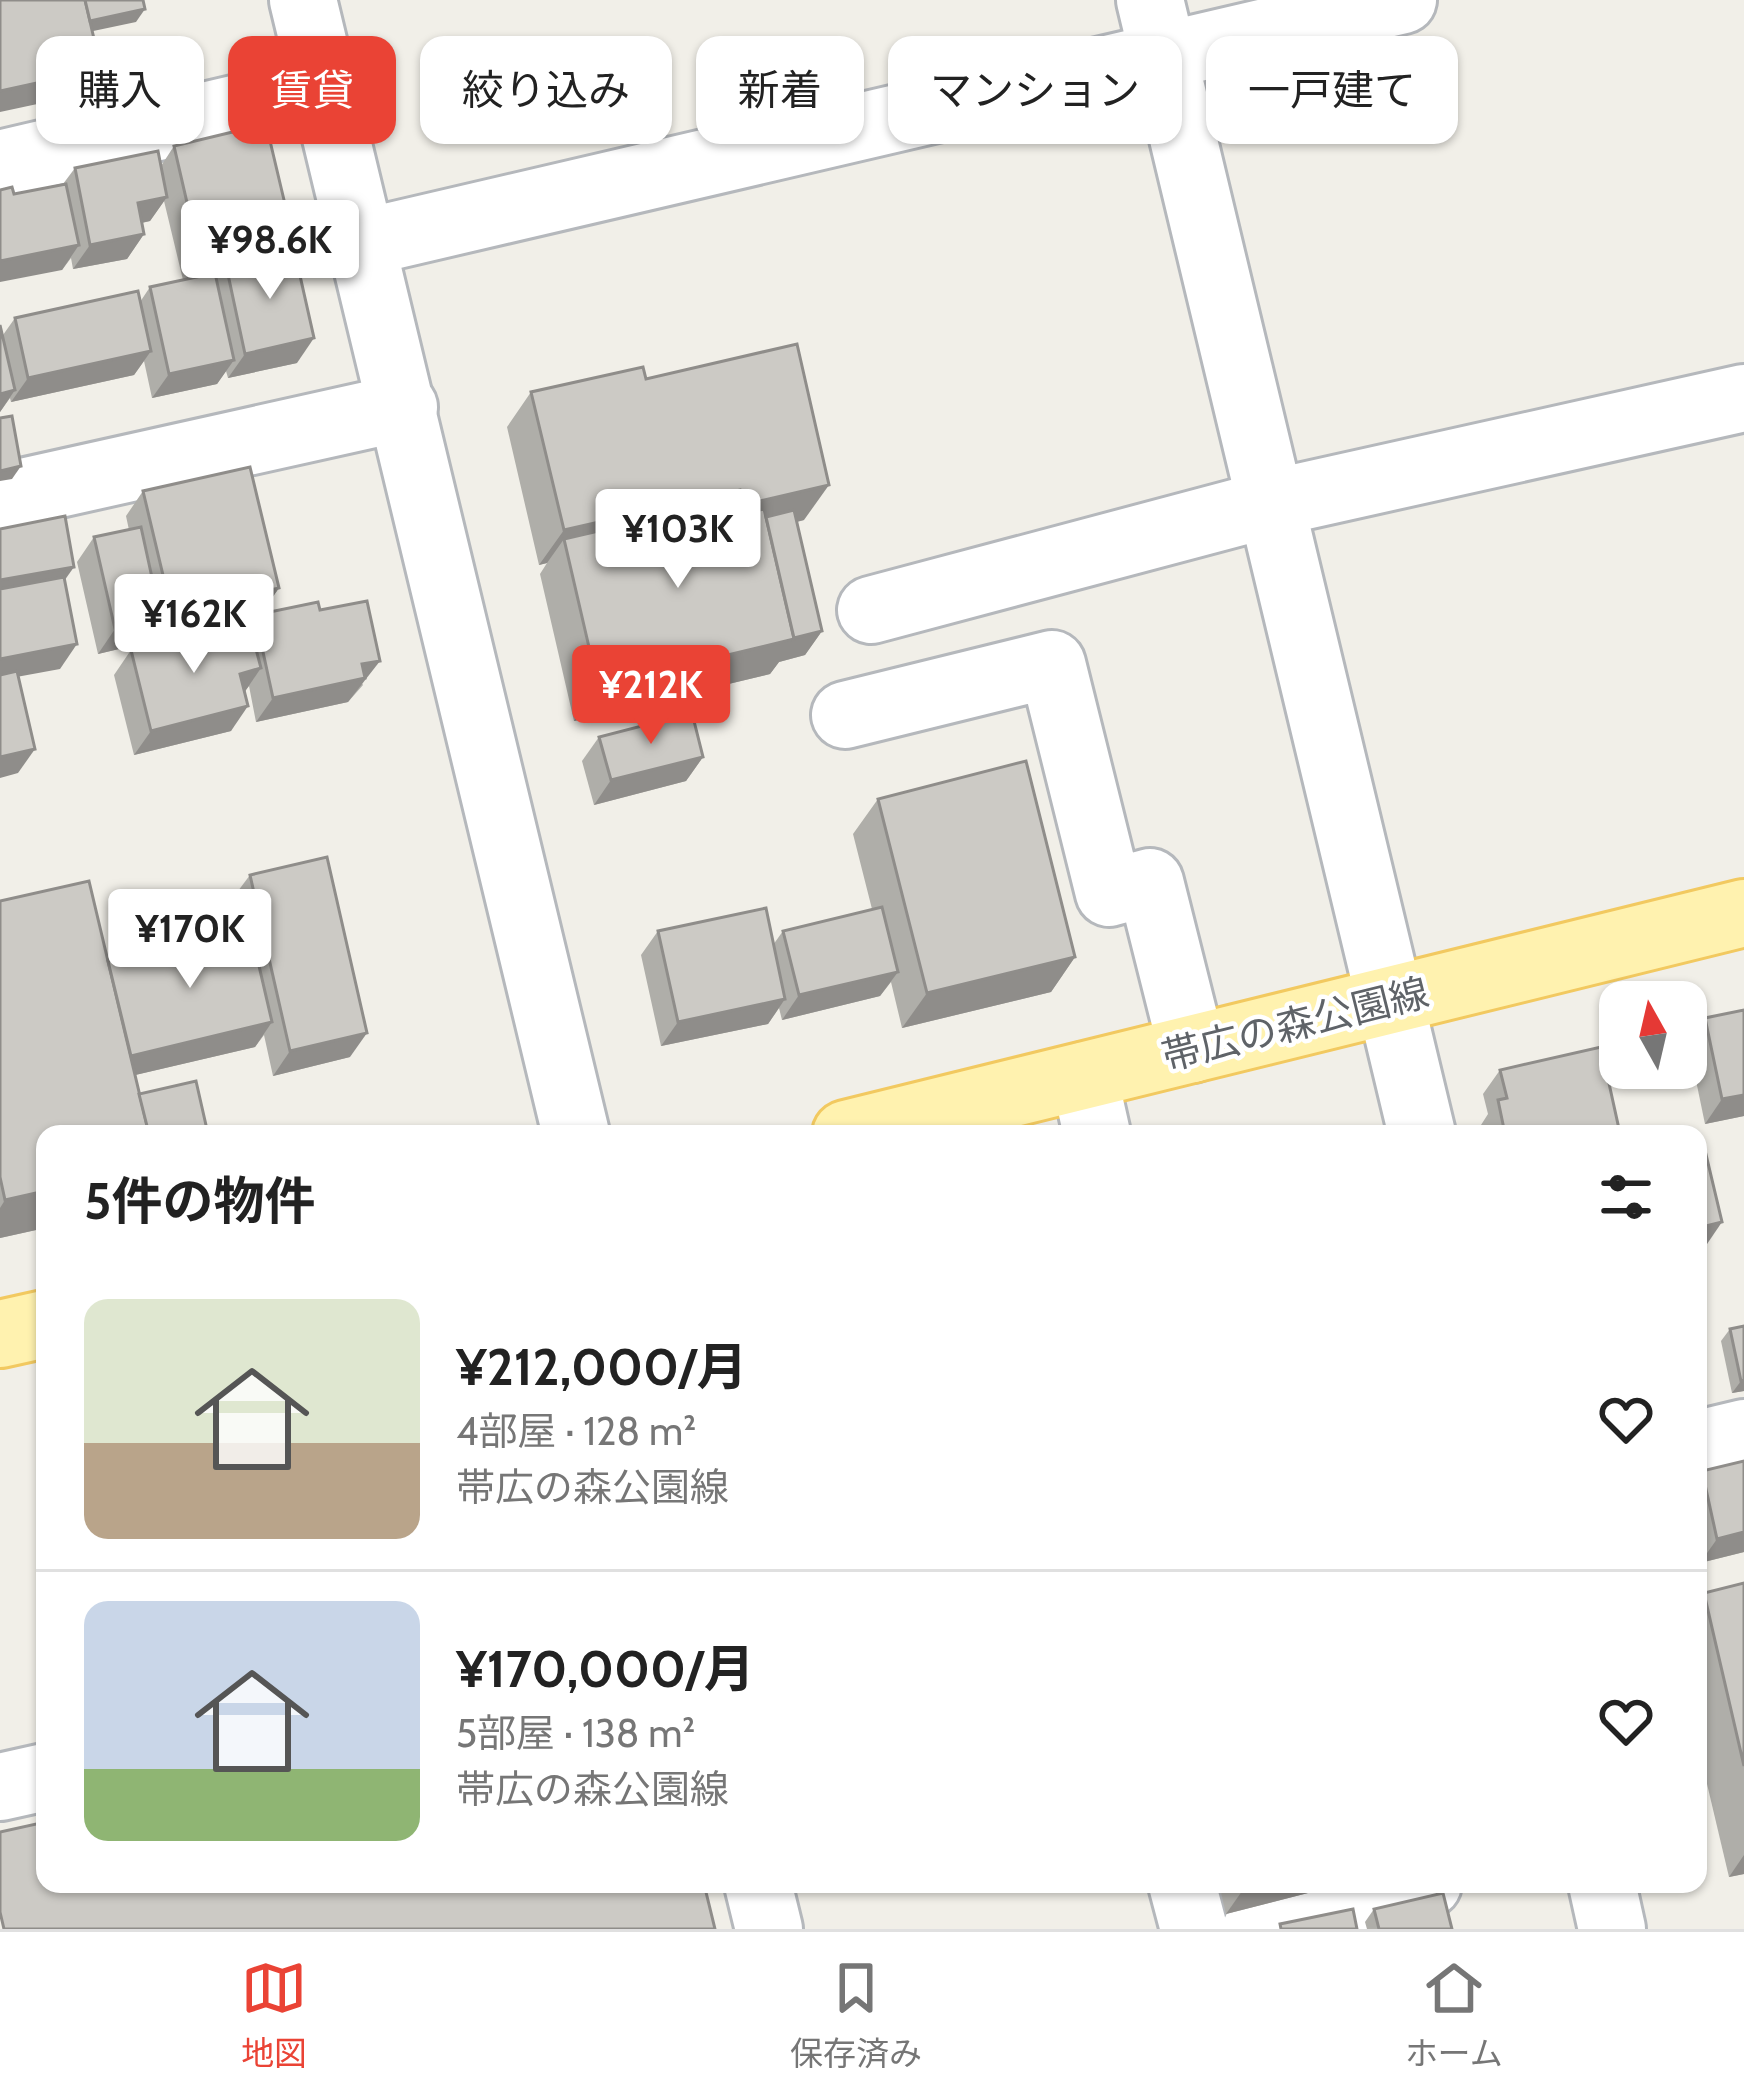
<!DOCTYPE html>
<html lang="ja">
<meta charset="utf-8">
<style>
:root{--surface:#fff;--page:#f6f6f6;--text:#222;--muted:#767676;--line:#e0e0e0;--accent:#ea4335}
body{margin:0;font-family:Cabin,"Noto Sans JP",sans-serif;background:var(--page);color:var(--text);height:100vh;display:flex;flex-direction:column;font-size:45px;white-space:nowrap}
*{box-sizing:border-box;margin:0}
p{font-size:39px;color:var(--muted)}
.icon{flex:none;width:66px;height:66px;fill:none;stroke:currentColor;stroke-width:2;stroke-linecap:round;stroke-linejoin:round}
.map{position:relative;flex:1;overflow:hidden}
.side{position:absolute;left:36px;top:1125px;width:1671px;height:768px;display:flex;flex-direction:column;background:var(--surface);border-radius:24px;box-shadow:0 3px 9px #0004}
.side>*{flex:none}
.guide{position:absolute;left:36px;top:36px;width:1674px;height:108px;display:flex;gap:24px}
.needle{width:78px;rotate:352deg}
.buttons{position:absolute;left:1599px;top:981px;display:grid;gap:24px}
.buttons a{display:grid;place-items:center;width:108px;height:108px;border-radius:24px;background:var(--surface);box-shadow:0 3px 9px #0004;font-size:60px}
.price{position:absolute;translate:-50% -102px;padding:0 27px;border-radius:12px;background:#fff;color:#222;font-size:39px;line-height:78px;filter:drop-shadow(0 3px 6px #0008)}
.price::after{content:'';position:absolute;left:50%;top:72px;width:36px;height:27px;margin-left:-18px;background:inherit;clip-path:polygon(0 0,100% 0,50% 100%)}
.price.active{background:var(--accent);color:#fff}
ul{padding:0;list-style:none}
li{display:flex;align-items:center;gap:36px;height:300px;padding:0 48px}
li+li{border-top:3px solid var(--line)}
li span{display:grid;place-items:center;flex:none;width:336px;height:240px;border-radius:24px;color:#555}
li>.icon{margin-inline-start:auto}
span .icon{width:144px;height:144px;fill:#fffc;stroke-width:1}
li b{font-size:51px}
h2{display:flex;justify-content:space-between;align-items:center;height:144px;padding:0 48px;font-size:51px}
.tag{padding:0 42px;border-radius:24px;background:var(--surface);box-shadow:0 3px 9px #0004;font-size:42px;line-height:108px}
.tag.active{background:var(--accent);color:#fff}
.tab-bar{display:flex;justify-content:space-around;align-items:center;height:168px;border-top:3px solid var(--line);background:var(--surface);font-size:33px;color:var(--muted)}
.tab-bar a{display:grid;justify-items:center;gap:6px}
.tab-bar .active{color:var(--accent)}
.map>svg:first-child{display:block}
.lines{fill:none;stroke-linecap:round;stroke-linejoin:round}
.minor-casing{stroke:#b5b8bc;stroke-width:72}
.major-casing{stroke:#f2c960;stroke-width:72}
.minor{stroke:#fff;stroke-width:66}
.major{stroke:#fff2af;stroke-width:66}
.wall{fill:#afaea9}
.shaded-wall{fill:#8f8d8a}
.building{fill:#cccac5;stroke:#8f8d8a;stroke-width:3}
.labels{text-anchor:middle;stroke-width:9;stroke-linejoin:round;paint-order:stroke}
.street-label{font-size:39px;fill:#5f6368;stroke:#fff}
</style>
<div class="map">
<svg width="1744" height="1929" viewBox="0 0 1744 1929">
<rect width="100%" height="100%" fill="#f1efe8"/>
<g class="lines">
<defs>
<g id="minor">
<path d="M303,0L576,1134"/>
<path d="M1150,0L1422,1134"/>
<path d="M0,164L324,88"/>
<path d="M362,243L1403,0"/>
<path d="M0,497L404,407"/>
<path d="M871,610L1273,503L1744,398"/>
<path d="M845,715L1052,664L1109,893L1150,882L1192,1049"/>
<path d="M1084,1076L1097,1134"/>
<path d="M1698,1444L1744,1433"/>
<path d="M0,1787L45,1777"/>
<path d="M758,1884L769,1929"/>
<path d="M1182,1884L1194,1929"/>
<path d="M1602,1884L1612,1929"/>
<path d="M1256,1929L1428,1884"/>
</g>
<g id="major">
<path d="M846,1134L1744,913"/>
<path d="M0,1334L45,1324"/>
</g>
</defs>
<!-- minor casing -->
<use href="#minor" class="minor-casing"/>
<!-- major casing -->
<use href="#major" class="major-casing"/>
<!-- minor -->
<use href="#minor" class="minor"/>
<!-- major -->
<use href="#major" class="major"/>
</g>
<!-- wall -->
<g class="wall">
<path d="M174,146L283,252L297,363L228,378L226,371L217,384L152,398L144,361L134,375L11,402L10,398L0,412V325L3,335L15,318L140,302L150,287L183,280L164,201L150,221L142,223L144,234L127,259L73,269L71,258L62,270L14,194L63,184L75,168L161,166Z"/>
<path d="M646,379L804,520L797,522L822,631L805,655L779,662L770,674L574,721L540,574L547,563L539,565L507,427L531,392Z"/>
<path d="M143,491L279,588L262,612L155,637L153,630L144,643L98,654L77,562L94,537L129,530L126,516Z"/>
<path d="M320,610L363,685L348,702L256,722L249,686L244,692L231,731L134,755L114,675L131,650L231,639L240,637L255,615Z"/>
<path d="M599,737L703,757L686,781L594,805L582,761Z"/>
<path d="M878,799L1075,957L1051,992L902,1028L891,982L880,996L782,1020L779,1008L768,1024L661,1046L641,955L658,931L773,945L783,931L872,909L853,834Z"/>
<path d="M250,875L350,1057L273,1076L264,1035L255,1047L135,1075L45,1228L0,1238V901L108,961L239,929L232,899Z"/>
<path d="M1744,1010V1116L1705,1124L1688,1042L1705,1018Z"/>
<path d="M1500,1070L1619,1129L1616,1134H1483L1481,1125L1488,1114L1483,1094Z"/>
<path d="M1730,1329L1744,1391L1732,1393L1721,1341Z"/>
<path d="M1702,1471L1744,1552L1700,1563L1698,1553V1477Z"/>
<path d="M1744,1583V1874L1729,1877L1698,1746V1601L1704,1593Z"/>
<path d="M1219,1884H1343L1226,1914Z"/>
<path d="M1374,1909L1452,1929H1367L1365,1922Z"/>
</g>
<!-- shaded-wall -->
<g class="shaded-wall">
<path d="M145,9L136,22L79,34L87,21Z"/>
<path d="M101,69L84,94L0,112V91Z"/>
<path d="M167,197L150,221L121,227L138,203Z"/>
<path d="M144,234L127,259L73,269L90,245Z"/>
<path d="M293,238L276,262L226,265L218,275L183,283L200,259Z"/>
<path d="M79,245L62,270L0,282V261Z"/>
<path d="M314,338L297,363L228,378L245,354Z"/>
<path d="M151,351L134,375L11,402L28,378Z"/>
<path d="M234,360L217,384L152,398L169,374Z"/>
<path d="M15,390L0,412V394Z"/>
<path d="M21,466L12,479L0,481V471Z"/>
<path d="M829,485L804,520L719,540L743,505Z"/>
<path d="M740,490L715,525L564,539L547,563L539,565L564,530Z"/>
<path d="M74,567L57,591L0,601V580Z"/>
<path d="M279,588L262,612L155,637L172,613Z"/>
<path d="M161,619L144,643L98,654L115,629Z"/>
<path d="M822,631L805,655L779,662L770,674L574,721L598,686Z"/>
<path d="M77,644L60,669L0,680V659Z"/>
<path d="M380,661L348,702L256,722L273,698L362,664Z"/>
<path d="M261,668L244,693L240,674Z"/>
<path d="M248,706L231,731L134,755L151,731Z"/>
<path d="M35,749L18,773L0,778V757Z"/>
<path d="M703,757L686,781L594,805L611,780Z"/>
<path d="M1075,957L1051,992L902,1028L927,993Z"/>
<path d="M898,972L880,996L782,1020L799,995Z"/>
<path d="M785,999L768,1024L661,1046L678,1022Z"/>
<path d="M272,1022L255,1047L114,1080L131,1056Z"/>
<path d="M367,1033L350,1057L273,1076L290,1051Z"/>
<path d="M1744,1095V1116L1705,1124L1722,1099Z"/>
<path d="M45,1191V1228L0,1238V1208L5,1200Z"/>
<path d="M1722,1222L1705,1247L1698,1248V1228Z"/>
<path d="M1744,1380V1391L1732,1393L1741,1381Z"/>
<path d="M1744,1532V1552L1700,1563L1717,1539Z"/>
<path d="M1744,1855V1874L1729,1877Z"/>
<path d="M1247,1884H1343L1226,1914Z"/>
</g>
<!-- building -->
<g class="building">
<path d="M0,0H85L101,69L0,91Z"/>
<path d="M85,0H143L145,9L90,21Z"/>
<path d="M266,124L293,238L200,259L174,146Z"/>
<path d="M158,151L167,197L138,203L144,234L90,245L75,168Z"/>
<path d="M66,184L79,245L0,261V190L12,187L14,194Z"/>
<path d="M294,249L314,338L245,354L226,265Z"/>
<path d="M215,273L234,360L169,374L150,287Z"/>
<path d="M138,291L151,351L28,378L15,318Z"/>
<path d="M0,325L15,390L0,394Z"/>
<path d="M797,344L829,485L743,505L740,490L564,530L531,392L643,367L646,379Z"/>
<path d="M12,416L21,466L0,471V418Z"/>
<path d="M250,467L279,588L172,613L143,491Z"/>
<path d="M732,500L735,516L764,509L794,639L598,686L564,539Z"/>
<path d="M794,510L822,631L794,638L766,517Z"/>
<path d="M65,516L74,567L0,580V529Z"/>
<path d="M141,527L161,619L115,629L94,537Z"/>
<path d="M64,577L77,644L0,659V589Z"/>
<path d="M367,601L380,661L362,664L365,678L273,698L255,615L318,602L320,610Z"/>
<path d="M228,626L231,639L252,634L261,668L240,674L248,706L151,731L131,650Z"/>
<path d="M17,671L35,749L0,757V675Z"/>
<path d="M692,713L703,757L611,780L599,737Z"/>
<path d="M1026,761L1075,957L927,993L878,799Z"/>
<path d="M327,857L367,1033L290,1051L250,875Z"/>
<path d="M89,881L149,1134H45V1191L5,1200L0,1177V901Z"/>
<path d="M882,907L898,972L799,995L783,931Z"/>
<path d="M766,908L785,999L678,1022L658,931Z"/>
<path d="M250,927L272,1022L131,1056L108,961Z"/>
<path d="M1744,1010V1095L1722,1099L1705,1018Z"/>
<path d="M1601,1047L1619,1129L1599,1134H1505L1498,1100L1507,1098L1500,1070Z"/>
<path d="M196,1081L208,1134H149L139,1094Z"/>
<path d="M1704,1146L1722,1222L1698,1228V1147Z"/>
<path d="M1744,1326V1380L1741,1381L1730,1329Z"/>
<path d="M1744,1461V1532L1717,1539L1702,1471Z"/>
<path d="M1744,1583V1766L1704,1593Z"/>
<path d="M45,1822V1884H704L715,1929H4L0,1912V1832Z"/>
<path d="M1443,1893L1452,1929H1379L1374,1909Z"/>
<path d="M1353,1909L1357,1929H1281L1280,1924Z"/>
</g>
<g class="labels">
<!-- street labels -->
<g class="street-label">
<text transform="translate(1295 1024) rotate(-14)" y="14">帯広の森公園線</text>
</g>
</g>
</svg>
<div class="buttons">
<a><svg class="needle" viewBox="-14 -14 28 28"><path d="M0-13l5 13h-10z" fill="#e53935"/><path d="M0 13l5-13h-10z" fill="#767676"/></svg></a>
</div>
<b class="price" style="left:270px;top:302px">¥98.6K</b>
<b class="price" style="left:678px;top:591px">¥103K</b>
<b class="price" style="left:194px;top:676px">¥162K</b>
<b class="price active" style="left:651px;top:747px">¥212K</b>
<b class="price" style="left:190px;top:991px">¥170K</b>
<div class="guide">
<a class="tag">購入</a>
<a class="tag active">賃貸</a>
<a class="tag">絞り込み</a>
<a class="tag">新着</a>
<a class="tag">マンション</a>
<a class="tag">一戸建て</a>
</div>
<section class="side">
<h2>5件の物件<svg class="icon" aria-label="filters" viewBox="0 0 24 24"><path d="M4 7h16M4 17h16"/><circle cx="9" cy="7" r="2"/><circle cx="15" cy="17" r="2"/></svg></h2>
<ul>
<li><span style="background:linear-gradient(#dfe7d0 60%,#b9a48a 0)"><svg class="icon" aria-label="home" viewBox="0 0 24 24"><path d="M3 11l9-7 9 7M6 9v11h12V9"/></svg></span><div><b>¥212,000/月</b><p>4部屋 · 128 m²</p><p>帯広の森公園線</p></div><svg class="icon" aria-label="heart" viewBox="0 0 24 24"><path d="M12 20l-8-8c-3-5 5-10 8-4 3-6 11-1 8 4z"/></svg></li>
<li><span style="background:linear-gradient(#c9d6e8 70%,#8fb573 0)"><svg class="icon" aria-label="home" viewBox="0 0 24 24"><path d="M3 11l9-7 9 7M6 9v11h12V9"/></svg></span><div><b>¥170,000/月</b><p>5部屋 · 138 m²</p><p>帯広の森公園線</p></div><svg class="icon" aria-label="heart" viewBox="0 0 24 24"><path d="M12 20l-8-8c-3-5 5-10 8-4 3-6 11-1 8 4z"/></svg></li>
</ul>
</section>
</div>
<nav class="tab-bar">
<a class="active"><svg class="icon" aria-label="map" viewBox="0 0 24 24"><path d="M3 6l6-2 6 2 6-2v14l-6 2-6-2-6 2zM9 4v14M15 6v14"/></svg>地図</a>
<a><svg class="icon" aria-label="saved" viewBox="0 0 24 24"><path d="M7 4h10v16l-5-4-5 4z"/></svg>保存済み</a>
<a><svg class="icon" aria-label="home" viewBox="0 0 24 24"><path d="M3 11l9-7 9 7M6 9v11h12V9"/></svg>ホーム</a>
</nav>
